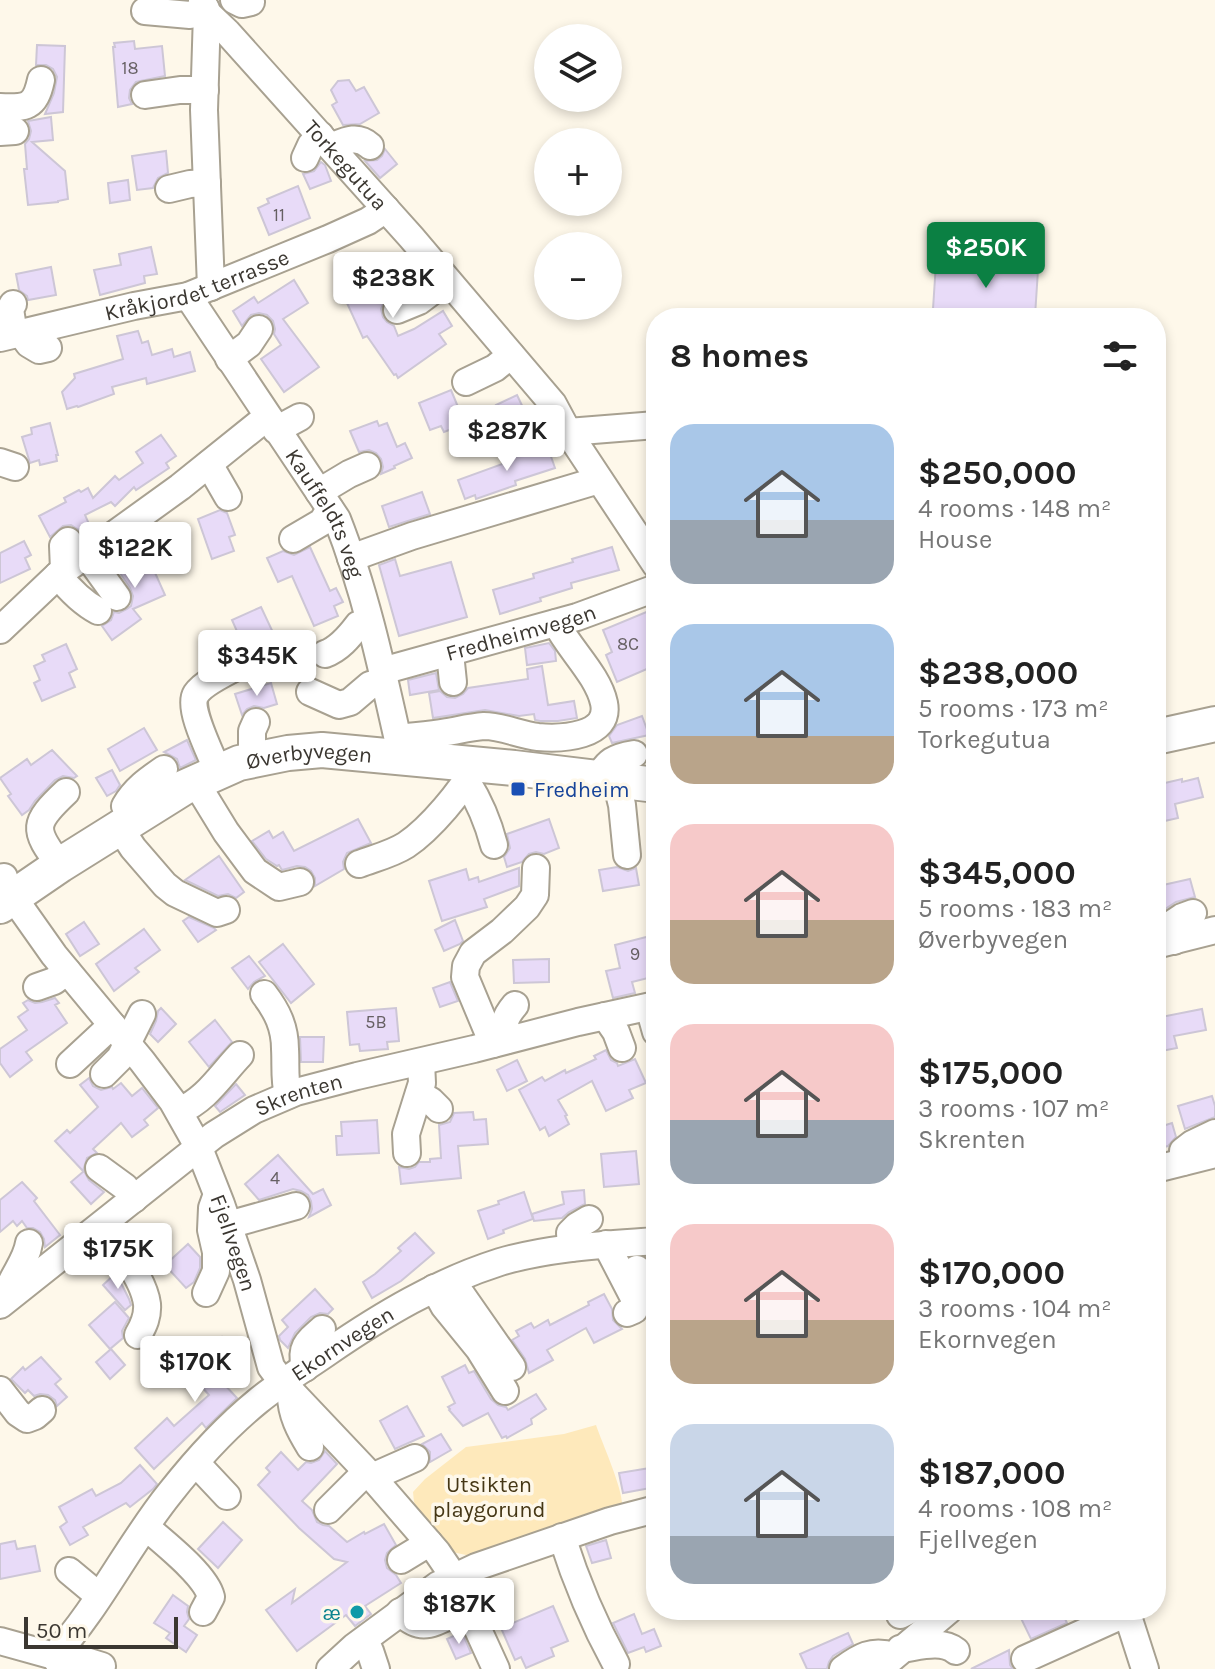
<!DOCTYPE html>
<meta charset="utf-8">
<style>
:root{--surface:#fff;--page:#f2f2f2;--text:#222;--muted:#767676;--accent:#0b8043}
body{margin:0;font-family:Karla,sans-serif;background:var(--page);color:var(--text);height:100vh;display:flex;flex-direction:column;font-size:30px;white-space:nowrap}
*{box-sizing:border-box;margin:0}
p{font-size:26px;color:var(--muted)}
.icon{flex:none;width:44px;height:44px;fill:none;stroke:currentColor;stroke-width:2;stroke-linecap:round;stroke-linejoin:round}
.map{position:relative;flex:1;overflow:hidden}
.side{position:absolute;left:646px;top:308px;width:520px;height:1312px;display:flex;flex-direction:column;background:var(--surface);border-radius:32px;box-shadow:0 4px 12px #0003}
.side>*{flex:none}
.buttons{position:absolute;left:534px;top:24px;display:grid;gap:16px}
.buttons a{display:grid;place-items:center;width:88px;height:88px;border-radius:50%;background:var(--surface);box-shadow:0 4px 12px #0003;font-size:40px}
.scale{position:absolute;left:24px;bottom:20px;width:154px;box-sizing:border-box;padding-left:8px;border:4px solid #3b3731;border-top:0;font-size:22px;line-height:28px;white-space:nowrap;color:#3b3731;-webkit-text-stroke:6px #fef8ea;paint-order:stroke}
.price{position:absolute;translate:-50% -68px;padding:0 18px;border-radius:8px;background:#fff;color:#222;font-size:26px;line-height:52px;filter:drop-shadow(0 2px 4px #0008)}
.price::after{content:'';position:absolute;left:50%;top:48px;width:24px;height:18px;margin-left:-12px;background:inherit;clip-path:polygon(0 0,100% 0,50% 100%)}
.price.on{background:var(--accent);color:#fff}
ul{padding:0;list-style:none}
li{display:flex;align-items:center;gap:24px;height:200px;padding:0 24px}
li span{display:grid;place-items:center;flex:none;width:224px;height:160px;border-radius:24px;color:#555}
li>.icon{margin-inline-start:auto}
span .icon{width:96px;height:96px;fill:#fffc;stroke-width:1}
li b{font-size:34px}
h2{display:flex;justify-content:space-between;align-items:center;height:96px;padding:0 24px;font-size:34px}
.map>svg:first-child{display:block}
.green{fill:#fee9bb}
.building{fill:#e8dbf8;stroke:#cdc6d6;stroke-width:2}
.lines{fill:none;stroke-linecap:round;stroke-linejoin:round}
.minor-casing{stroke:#a8a191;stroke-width:30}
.major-casing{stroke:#a8a191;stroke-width:38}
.minor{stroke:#fff;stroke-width:26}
.major{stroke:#fff;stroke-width:34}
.transit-dot{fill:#1a4fb4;stroke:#fef8ea;stroke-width:3}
.culture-dot{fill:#0f9aa8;stroke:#fef8ea;stroke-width:3}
.labels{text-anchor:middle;stroke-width:7;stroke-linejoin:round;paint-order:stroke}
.number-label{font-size:18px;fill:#666063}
.street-label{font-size:22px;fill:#3b3731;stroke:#fef8ea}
.transit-label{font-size:22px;fill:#164399;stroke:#fef8ea;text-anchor:start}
.park-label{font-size:22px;fill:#453715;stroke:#fef8ea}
.culture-label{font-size:22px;fill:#0d838f;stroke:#fef8ea;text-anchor:end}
</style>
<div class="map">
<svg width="1215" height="1669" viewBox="0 0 1215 1669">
<rect width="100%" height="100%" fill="#fef8ea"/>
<!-- green -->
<path class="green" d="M596,1425C602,1443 625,1493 622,1509L471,1556L452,1552L424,1520L414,1502L413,1492L425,1479L466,1447L564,1434Z"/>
<!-- building -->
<g class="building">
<path d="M134,41L135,49L162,46L165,76L136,82L130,90L129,98L132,104L118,107L113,47H115L114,43Z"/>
<path d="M37,45L65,46L63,112L45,114L54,93L57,77L53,69L46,65H36Z"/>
<path d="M349,80L356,91L364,87L379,113L360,124L343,125L332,105L337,102L331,90L338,81Z"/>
<path d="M51,117L53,140L32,142L65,171L68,199L58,201V202L28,205L24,169H27L25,144L29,139L31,131L28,121Z"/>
<path d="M385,149L397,164L380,178L365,161L377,160L382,156Z"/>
<path d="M166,151L168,173L158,178L153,188L137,190L132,156Z"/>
<path d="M321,162L325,165L331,181L310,189L303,174L314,171Z"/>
<path d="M128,180L130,200L110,203L108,183Z"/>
<path d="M298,186L310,218L269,235L258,208L269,203L267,199Z"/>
<path d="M151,247L157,274L144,276L145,283L100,295L94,270L121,265L119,254Z"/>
<path d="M401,256L405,262L407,261L416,281L382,298L384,302L381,309L383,317L387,322L394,326L398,336L414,329L443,311L452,326L439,334L446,344L398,378L396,374L394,375L367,336L363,338L341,290L390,269L387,262Z"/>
<path d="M936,263L1038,270L1035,316L933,309Z"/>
<path d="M51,267L56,295L28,300L27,296L19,290L16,274Z"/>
<path d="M294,280L308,303L283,319L319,367L284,392L261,359L281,345L274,334L275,329L273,321L267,315L259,313L251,315L242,326L233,311L254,297L258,303Z"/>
<path d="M138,331L142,343L148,341L152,355L172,349L174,357L190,352L195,371L147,384L146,378L112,387L114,394L78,407L77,406L67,409L62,392L75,378L74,374L123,359L117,336Z"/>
<path d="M451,390L465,424L444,432L441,426L430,430L419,403Z"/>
<path d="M517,395L527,416L506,425L496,405Z"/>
<path d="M377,421L379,426L387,423L397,447L405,443L412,458L394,466L395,468L381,474L383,467L381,459L376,453L369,450L359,452L350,431Z"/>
<path d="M50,423L58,455H56L57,461L40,465L39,460L30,463L22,437L32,434L31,428Z"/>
<path d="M161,435L176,456L166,463L169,468L136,490L134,487L115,506L111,502L85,515L89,524L82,528L79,530L71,525L63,526L50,537L39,516L66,502L64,498L79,490L81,492L88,488L93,498L115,476L119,480L143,463L136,452Z"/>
<path d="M547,445L555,468L515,481L516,485L476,499L475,495L465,499L458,480L508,462L507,459Z"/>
<path d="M422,492L430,514L389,527L382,506Z"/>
<path d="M220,510L227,513L235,535L229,537L234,551L212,559L198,519Z"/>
<path d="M24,541L31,555L25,558L30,569L0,583V553Z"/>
<path d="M143,546L165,595L133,609L141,619L112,640L102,626L111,620L114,612L119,613L127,609L131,606L133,596L130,588L115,566L127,561L124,555Z"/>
<path d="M310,547L330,591L336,588L343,602L334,606L338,616L314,626L292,576L278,582L267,558L283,551L294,555Z"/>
<path d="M612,547L619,570L571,583L572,588L540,598L541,601L500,614L493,590L534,578L533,574L573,562L572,559Z"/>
<path d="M395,559L400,576L451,562L467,617L399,636L379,565Z"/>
<path d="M261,607L277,641L248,654L246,652L232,620Z"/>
<path d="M656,608V665L617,682L606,655L612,652L603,630Z"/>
<path d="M549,643L555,651L556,661L527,665L525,648Z"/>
<path d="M66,644L77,669L69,673L75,687L42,701L34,683L40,680L34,666L45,661L42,655Z"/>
<path d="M542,666L548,705L574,701L577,718L558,721H540L535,720L534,714L519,716L485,710L433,718L429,693L440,691L447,697L455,698L463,694L468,688L528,679L527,669Z"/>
<path d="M436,673L439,690L410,695L408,680Z"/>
<path d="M271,683L277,704L264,708L254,706L247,709L242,715L235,694Z"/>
<path d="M642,716L649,735L612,743L609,736L617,725Z"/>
<path d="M144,728L157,750L120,771L108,749Z"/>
<path d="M187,740L196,760L180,768L177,759L164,752Z"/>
<path d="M52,750L77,776L74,778L63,776L55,780L35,801L29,810L22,815L8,796L11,794L0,778L27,759L31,765Z"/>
<path d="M112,770L120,785L116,791L107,796L96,778Z"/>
<path d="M1198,778L1203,797L1175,804L1178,818L1156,823V785L1182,779V782Z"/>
<path d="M358,819L371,843L347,853L343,862L344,869L315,886V878L311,871L305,867L297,866L282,870L279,865L277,866L266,859L252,841L269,831L273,838L283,832L294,851Z"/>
<path d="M549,819L559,848L544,854L536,852L529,854L522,862L507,867L504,857L510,848L507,834Z"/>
<path d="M219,856L244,892L236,898L228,894L218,896L185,880Z"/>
<path d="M617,867L628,871L636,868L639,885L603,891L599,870Z"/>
<path d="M519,868V886L484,899L487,907L442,921L429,881L466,869L469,880L478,877L479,882Z"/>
<path d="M1190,879L1195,897L1176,902L1156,915V891L1164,889L1163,885Z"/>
<path d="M189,917L214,928L216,930L198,942L183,921Z"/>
<path d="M455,920L463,941L460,944L444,951L435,930Z"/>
<path d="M84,922L99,944L80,956L66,934Z"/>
<path d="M144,929L160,950L135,968L139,972L114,991L96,964Z"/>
<path d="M654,935L656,944V976L632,982L635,993L613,998L606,971L620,968L615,945Z"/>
<path d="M283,944L314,984L291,1003L259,962Z"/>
<path d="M249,956L265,976L254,982L248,989L232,968Z"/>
<path d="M549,959V982L514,983L513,960Z"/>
<path d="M450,982L458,1001L440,1007L433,988Z"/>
<path d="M55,998L59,1003L55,1005L67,1023L26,1052L32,1060L10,1077L0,1063V1049L27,1030L18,1017L28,1010L23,1003L28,1000L35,1003L42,1002Z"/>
<path d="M161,1008L176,1024L158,1042L150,1034L156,1021L158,1011Z"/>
<path d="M396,1008L399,1041L387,1042L388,1049L360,1051L359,1044L350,1045L347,1012Z"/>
<path d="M1202,1009L1206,1030L1174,1036L1177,1048L1156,1052V1018Z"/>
<path d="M215,1020L232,1042L209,1067L189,1042Z"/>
<path d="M300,1037H324L323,1062H301Z"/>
<path d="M606,1050L611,1060L617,1063L618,1066L635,1059L646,1083L629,1090L633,1098L606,1111L592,1081L558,1100L567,1115L565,1116L569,1124L549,1136L545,1127L540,1130L519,1090L542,1077L545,1081L565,1070L566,1073L596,1059L594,1056Z"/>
<path d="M517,1060L527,1081L507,1091L497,1070Z"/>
<path d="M89,1078L93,1086L101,1090L112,1087L113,1089L121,1083L132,1096L142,1088L158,1108L144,1120L148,1125L132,1137L121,1123L93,1149L97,1153L87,1158L83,1171L55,1141L67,1130L70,1133L98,1107L80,1085Z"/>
<path d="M236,1084L245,1095L220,1112L215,1106Z"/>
<path d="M1212,1096L1215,1106V1117L1185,1129L1178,1106Z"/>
<path d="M473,1112L474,1120L486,1119L488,1144L458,1146L461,1178L401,1184L399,1167L409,1169L415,1167L419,1162H430V1159L441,1158L439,1125L450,1122L454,1113Z"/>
<path d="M377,1120L379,1153L337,1155L336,1136H342L341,1122Z"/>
<path d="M1172,1123L1176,1137L1168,1146L1156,1149V1128Z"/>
<path d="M636,1151L639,1184L604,1187L601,1154Z"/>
<path d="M278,1155L313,1194L323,1189L331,1205L309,1217L312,1209L311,1201L308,1195L301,1191L293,1189L259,1200L245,1184Z"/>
<path d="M84,1171L89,1180L104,1192L91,1204L71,1182Z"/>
<path d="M22,1182L37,1198L34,1201L60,1235L45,1247L44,1239L40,1232L33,1228H27L22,1221L17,1226L13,1221L0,1232V1200Z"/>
<path d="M584,1190L585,1204L569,1212L562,1218L534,1221L532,1214L564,1204L562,1192Z"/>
<path d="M524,1192L533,1219L503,1230L504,1233L488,1239L478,1211L499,1204L498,1201Z"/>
<path d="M415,1233L434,1253L401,1281L372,1298L363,1282L375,1274L401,1251L398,1248Z"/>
<path d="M188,1244L200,1257V1268L194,1282L186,1288L165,1265Z"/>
<path d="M116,1273L129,1299L131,1305L125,1310L103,1285Z"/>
<path d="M315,1289L333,1309L328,1314L320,1313L311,1317L295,1333L288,1348L280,1340L279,1336L288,1327L282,1320Z"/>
<path d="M604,1294L612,1309L613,1320L622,1329L594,1343L586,1328L547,1350L553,1360L529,1373L525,1359L512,1340L519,1336L516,1331L531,1323L534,1328L548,1320L550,1325L589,1305L588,1302Z"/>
<path d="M115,1302L129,1318L122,1331L123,1338L110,1349L89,1325Z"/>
<path d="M222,1337L233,1349L229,1353L239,1365L222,1382L237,1398L206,1428L202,1423L154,1469L135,1448L167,1418L174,1426L209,1395L186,1369Z"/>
<path d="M111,1349L125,1365L110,1379L96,1362Z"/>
<path d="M41,1357L61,1379L55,1384L67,1397L57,1406L55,1400L48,1395L40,1394L34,1396L28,1390L25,1393L11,1379L23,1367L25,1370Z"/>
<path d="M465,1365L469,1373L474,1371L491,1399L498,1405L506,1407L508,1410L536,1394L546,1409L531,1419L532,1424L507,1438L506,1436L502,1438L488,1413L463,1426L449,1410L450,1409L448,1407L455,1403L442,1377Z"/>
<path d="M407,1406L424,1436L395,1449L380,1421Z"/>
<path d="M441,1434L451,1450L430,1462V1452L422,1444Z"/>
<path d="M325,1451L337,1464L302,1501L312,1510L317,1522L323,1525L329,1526L347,1542L364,1532L365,1534L384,1524L396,1545L387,1553L385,1560L387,1568L396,1575L401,1583L365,1606L371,1614L355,1626L346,1615L297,1651L266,1610L295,1589L292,1603L347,1562L334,1559L299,1528L258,1485L270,1472L266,1468L281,1452L298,1470L306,1462L311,1463L319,1460Z"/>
<path d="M140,1465L157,1484L153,1489L130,1507L126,1503L83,1527L88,1535L70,1545L60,1527L67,1522L59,1507L92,1489L96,1496L121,1483Z"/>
<path d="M656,1467V1487L623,1493L619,1473Z"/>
<path d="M223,1522L242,1540L218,1568L198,1549Z"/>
<path d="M606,1540L611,1558L592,1563L586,1546Z"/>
<path d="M15,1541L17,1549L35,1546L40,1571L0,1579V1544Z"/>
<path d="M173,1595L188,1606L187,1612L189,1619L184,1626L197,1635L186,1652L166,1638L170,1633L154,1623Z"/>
<path d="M553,1606L568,1641L551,1648L554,1656L526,1668L521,1657L515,1660L501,1628Z"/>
<path d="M1017,1610H1061L1067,1623L1031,1639Z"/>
<path d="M634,1614L642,1634L654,1629L661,1646L646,1652L644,1647L628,1653L613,1623Z"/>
<path d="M462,1632L471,1653L456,1659L447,1639Z"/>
<path d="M848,1633L853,1644L833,1656L829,1662L827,1669H807L800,1654Z"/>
<path d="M1009,1650L1010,1665L1013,1669H971Z"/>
</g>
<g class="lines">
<defs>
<g id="minor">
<path id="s1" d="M202,0L207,13L227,32L411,237L553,404L568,432L656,565"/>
<path d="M234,0L242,4L251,2"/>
<path d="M145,11L190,15L206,9"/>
<path d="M207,13L204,110L211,287"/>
<path d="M145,95L180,90H205"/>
<path d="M0,107C26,108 35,108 41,80"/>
<path d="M0,132L15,131"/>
<path d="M331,147C345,141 357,134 370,146"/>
<path d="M305,158L311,145L320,135"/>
<path d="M169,189L190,184L207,183"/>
<path id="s2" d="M188,296L337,519C367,595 384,678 402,758"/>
<path d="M13,304L10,309L14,334"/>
<path d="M397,310L419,301L447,280"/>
<path d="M21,333L29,344L39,350L48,348"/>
<path id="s3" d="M0,338L134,306L188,296L328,239L368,221L386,209"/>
<path d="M229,359L249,344L259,329"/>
<path d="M466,382L495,368L511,355"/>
<path d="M276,430L300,417"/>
<path d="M568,432L656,425"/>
<path d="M0,462L15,467"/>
<path d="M209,464L228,497"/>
<path d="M319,492L349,474L367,466"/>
<path d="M293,539L322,522L330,509"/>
<path d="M86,554L117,597"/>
<path d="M351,558L412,536L599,480"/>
<path d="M64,570L63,546L68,541"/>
<path d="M58,575C69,589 81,602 98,611"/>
<path d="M0,630L58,575L180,487L267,417"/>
<path d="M450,653L453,682"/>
<path d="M325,654C339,649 349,637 358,625L369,624"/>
<path id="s4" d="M382,671L577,617L656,588"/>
<path d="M310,692L339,705L350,702L370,685L384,681"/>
<path d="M398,738C414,736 431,735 447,732C459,730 471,727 484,726C502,726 520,735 538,737C561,739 611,737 604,703C598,675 569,649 556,623"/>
<path d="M252,761V731L256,722"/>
<path d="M218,772C212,756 187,708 196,694C202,684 226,672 238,666"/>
<path d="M598,779C607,761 615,757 634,754"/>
<path d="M616,781L622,805L627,855"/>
<path d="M467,782C479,801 488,822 494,845"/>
<path d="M196,783L226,832L255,871L279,887L300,882"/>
<path d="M132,821L125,806C135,789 148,780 164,769"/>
<path d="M120,828L133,848L165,885L175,893L217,913L226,910"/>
<path d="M359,864C375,858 392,854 406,845C430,829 463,790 476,764"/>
<path d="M60,865C32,829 33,823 66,792"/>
<path d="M0,879L4,877"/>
<path id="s5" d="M13,897L54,955L142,1061L173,1102L199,1148L221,1204L247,1280L271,1367L283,1383L372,1477L437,1552L454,1577L496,1669"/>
<path d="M1174,941L1172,929L1173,923L1182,917L1193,913"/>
<path d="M1156,945L1215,930"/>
<path d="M37,987L54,981L67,971"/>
<path d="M264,994C277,1011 285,1027 285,1049C286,1065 284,1079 288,1095"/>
<path d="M649,1007L656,1032"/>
<path d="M605,1016L616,1032L622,1048"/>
<path d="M507,1040C503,1024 504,1018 515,1005"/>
<path d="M493,1044L465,977L466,966L473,953L502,931L527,907L535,895L536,868"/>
<path d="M70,1064L112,1025"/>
<path d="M104,1074L120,1058L142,1014"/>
<path d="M419,1094L431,1101L439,1109"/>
<path d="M179,1111C206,1100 220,1076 240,1055"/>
<path d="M407,1153L406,1134L422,1083L421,1062"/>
<path d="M1183,1162V1151L1192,1144L1215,1133"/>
<path d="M99,1168L125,1187L134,1199"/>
<path d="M1156,1169L1215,1154"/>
<path d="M228,1225L296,1206"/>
<path d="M101,1226C117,1245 144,1279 147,1304C148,1316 144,1325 138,1335"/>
<path d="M606,1244L634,1298V1310L627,1313"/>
<path d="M571,1248L570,1233L577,1226L589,1219"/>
<path d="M637,1269L655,1305"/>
<path d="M452,1281L512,1367"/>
<path d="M434,1288L444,1306L479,1349L505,1391"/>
<path d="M206,1293L216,1271V1252L211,1230L212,1208L216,1197"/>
<path d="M6,1297C11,1276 26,1263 29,1243"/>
<path id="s6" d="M0,1305L214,1135L254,1110L296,1092L357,1076L474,1049L578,1022L656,1005"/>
<path d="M305,1368C300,1348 306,1343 322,1329"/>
<path d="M0,1390L18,1413L27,1419L35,1416L42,1410"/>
<path d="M291,1395C291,1414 300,1431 310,1447"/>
<path d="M196,1463L227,1496"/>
<path d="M372,1477L415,1458"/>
<path d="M328,1510L366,1472"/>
<path d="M146,1527C163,1542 206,1575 211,1597L203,1612"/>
<path d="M562,1537C576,1581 594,1624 616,1664"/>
<path d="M401,1560L429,1543"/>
<path d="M69,1571L99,1596"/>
<path d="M1126,1610L1145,1669"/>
<path d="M400,1612C419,1630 428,1626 449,1616"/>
<path d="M900,1615L910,1610"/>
<path d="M0,1641L54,1656L63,1669"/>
<path d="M900,1649C918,1647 941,1639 956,1651"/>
<path d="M370,1651L376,1669"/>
<path id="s7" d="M54,1656C99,1607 128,1545 170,1493C196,1460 226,1427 258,1401C280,1383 305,1368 328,1352C382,1315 437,1282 500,1262C551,1247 603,1245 656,1241"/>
<path d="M54,1656L76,1658L102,1666"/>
<path d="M1025,1659L1127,1613"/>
<path d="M330,1669L354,1647L438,1585L476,1567L610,1521L656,1509"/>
<path d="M843,1669C860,1657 872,1649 893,1656"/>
<path d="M879,1669L949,1610"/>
</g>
<g id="major">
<path d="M1156,737L1215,724"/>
<path id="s8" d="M0,906L60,865L183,788L239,763L288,753L322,750L514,768L656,785"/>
</g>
</defs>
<!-- minor casing -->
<use href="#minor" class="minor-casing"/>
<!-- major casing -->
<use href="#major" class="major-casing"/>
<!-- minor -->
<use href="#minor" class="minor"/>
<!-- major -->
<use href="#major" class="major"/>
</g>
<!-- markers -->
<rect class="transit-dot" x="510" y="781" width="16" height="16" rx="4"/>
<circle class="culture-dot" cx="357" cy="1612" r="8"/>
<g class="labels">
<!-- number labels -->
<g class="number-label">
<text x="130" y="74">18</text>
<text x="279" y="221">11</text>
<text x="628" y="650">8C</text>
<text x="635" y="960">9</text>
<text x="376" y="1028">5B</text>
<text x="275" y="1184">4</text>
</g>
<!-- street labels -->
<g class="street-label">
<text dy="8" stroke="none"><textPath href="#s1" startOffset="220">Torkegutua</textPath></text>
<text dy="8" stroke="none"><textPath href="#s3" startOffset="204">Kråkjordet terrasse</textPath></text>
<text dy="8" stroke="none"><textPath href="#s2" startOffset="258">Kauffeldts veg</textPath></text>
<text dy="8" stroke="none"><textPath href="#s4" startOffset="144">Fredheimvegen</textPath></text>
<text dy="8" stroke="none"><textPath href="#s8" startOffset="350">Øverbyvegen</textPath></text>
<text dy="8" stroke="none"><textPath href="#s6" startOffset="368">Skrenten</textPath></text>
<text dy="8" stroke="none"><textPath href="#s5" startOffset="414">Fjellvegen</textPath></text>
<text dy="8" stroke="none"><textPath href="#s7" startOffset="430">Ekornvegen</textPath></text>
</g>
<!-- transit labels -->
<g class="transit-label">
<text x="534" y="797">Fredheim</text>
</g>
<!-- park labels -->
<g class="park-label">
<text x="489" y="1492">Utsikten<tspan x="489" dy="25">playgorund</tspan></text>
</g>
<!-- culture labels -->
<g class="culture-label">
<text x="341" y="1620">æ</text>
</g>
</g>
</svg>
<div class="buttons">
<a><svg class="icon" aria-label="layers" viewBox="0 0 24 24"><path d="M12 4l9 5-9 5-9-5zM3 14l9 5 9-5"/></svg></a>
<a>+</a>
<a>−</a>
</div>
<div class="scale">50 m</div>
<b class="price on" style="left:986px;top:290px">$250K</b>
<b class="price" style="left:393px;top:320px">$238K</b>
<b class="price" style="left:507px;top:473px">$287K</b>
<b class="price" style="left:135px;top:590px">$122K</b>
<b class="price" style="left:257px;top:698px">$345K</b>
<b class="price" style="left:118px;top:1291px">$175K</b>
<b class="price" style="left:195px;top:1404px">$170K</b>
<b class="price" style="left:459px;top:1646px">$187K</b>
<section class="side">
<h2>8 homes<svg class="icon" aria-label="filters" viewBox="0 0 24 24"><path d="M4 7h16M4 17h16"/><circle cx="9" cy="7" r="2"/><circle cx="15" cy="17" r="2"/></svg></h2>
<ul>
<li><span style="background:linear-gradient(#a9c7e8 60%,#9aa5b1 0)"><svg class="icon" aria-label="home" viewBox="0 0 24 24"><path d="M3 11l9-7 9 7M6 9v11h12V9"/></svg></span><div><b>$250,000</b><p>4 rooms · 148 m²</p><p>House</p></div></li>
<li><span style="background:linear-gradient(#a9c7e8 70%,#b9a48a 0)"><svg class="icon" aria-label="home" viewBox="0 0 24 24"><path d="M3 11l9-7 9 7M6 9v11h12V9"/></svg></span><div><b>$238,000</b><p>5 rooms · 173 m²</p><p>Torkegutua</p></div></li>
<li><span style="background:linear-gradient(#f6c9c9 60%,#b9a48a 0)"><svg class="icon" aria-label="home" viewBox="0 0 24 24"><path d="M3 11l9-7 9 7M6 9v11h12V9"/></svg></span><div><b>$345,000</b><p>5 rooms · 183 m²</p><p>Øverbyvegen</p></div></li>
<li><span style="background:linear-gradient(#f6c9c9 60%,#9aa5b1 0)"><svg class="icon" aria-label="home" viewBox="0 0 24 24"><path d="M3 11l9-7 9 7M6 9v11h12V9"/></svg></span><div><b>$175,000</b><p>3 rooms · 107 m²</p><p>Skrenten</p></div></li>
<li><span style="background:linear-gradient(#f6c9c9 60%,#b9a48a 0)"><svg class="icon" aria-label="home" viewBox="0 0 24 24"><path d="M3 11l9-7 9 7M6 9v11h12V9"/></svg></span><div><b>$170,000</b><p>3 rooms · 104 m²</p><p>Ekornvegen</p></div></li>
<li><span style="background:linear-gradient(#c9d6e8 70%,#9aa5b1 0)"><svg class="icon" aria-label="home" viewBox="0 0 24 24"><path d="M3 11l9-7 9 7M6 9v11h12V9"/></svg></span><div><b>$187,000</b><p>4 rooms · 108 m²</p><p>Fjellvegen</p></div></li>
</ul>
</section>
</div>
